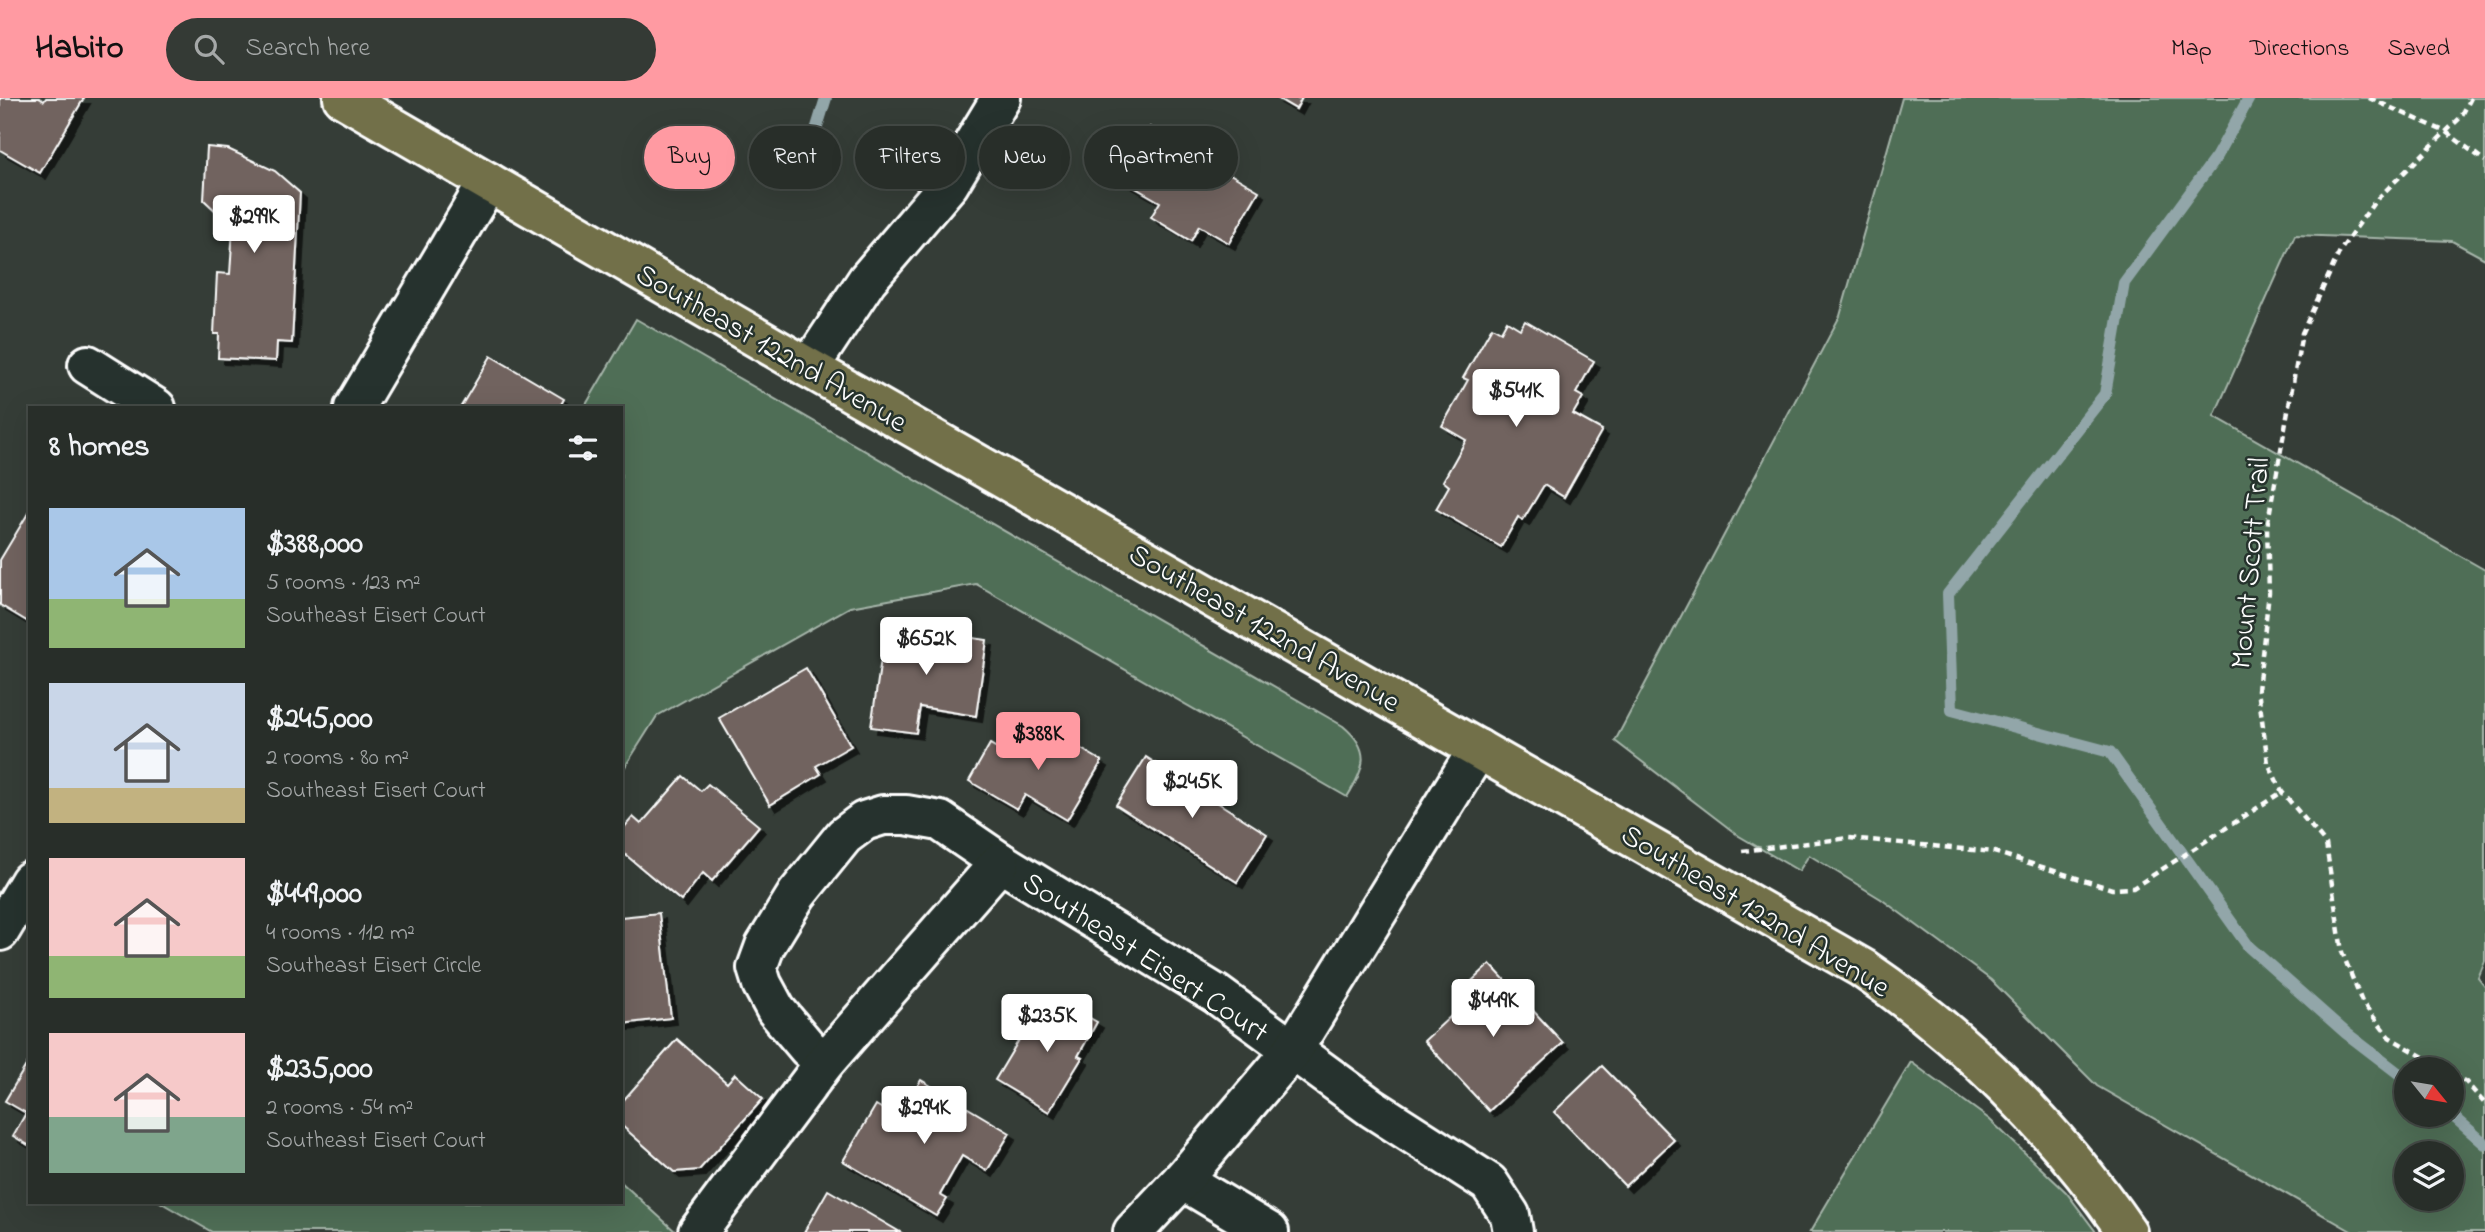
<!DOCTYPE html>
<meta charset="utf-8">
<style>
:root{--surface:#282e29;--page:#343a35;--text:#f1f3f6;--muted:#a5a8a8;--line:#444a46;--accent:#ff9aa2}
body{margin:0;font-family:"Indie Flower",sans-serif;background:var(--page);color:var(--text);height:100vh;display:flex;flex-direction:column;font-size:26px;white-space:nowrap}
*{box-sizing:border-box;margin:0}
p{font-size:23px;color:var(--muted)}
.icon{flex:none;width:38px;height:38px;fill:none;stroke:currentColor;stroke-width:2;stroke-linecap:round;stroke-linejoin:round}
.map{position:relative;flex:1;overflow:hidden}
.panel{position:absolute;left:28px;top:308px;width:595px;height:798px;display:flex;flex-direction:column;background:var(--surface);border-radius:0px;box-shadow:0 7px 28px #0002,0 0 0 2px var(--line)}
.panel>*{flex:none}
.banner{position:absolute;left:644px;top:28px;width:665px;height:63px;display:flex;gap:14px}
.needle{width:46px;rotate:120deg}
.tools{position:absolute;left:2394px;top:959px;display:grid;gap:14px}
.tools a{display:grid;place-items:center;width:70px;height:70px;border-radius:50%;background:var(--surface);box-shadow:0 7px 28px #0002,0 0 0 2px var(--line);font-size:35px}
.price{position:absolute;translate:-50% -60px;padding:0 16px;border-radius:7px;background:#fff;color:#222;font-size:23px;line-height:46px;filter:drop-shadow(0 2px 4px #0008)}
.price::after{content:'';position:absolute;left:50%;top:42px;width:21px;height:16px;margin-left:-10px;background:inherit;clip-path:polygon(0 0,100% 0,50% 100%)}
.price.on{background:var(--accent);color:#111}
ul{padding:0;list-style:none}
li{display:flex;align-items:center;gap:21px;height:175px;padding:0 21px}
li span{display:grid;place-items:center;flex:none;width:196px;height:140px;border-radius:0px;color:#555}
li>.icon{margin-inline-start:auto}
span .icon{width:84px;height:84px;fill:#fffc;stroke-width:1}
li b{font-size:30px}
h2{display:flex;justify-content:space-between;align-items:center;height:84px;padding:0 21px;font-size:30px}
.pill{padding:0 24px;border-radius:32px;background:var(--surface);box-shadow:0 7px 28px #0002,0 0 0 2px var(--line);font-size:24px;line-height:63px}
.pill.on{background:var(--accent);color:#111}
header{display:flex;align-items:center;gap:42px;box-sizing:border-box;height:98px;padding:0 35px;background:var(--accent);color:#111}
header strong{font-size:33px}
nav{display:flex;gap:38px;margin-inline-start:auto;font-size:24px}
.search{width:490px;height:63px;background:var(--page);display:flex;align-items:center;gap:18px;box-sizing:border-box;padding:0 24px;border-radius:38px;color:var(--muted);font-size:26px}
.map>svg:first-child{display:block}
.green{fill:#4f6e57;stroke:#a7b6ab;stroke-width:2;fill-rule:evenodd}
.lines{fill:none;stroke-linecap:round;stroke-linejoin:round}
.stream{stroke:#92a6a9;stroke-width:12}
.building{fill:#71645e;stroke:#fff;stroke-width:2;filter:url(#shadow)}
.minor-casing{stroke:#fff;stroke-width:44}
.major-casing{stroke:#fff;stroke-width:44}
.path{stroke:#fff;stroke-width:4.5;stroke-dasharray:7 5;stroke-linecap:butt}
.minor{stroke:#26332d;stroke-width:38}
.major{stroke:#726f4a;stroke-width:38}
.labels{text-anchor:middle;stroke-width:5;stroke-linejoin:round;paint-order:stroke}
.street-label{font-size:30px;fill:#fff;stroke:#26332d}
</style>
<header>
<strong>Habito</strong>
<div class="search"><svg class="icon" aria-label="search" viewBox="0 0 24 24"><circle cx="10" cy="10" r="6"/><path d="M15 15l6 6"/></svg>Search here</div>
<nav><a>Map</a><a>Directions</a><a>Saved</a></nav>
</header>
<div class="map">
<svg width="2485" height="1134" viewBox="0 0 2485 1134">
<defs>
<filter id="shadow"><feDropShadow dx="6" dy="6" stdDeviation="0" flood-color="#0009"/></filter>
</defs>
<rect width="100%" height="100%" fill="#353d37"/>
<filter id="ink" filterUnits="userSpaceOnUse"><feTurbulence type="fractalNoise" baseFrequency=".0143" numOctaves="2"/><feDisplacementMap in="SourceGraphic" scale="14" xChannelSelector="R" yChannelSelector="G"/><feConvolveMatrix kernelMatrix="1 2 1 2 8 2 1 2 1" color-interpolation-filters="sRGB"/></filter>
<g filter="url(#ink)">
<!-- green -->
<g class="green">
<path d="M1902,0H2485V161L2452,143L2295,137L2214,318L2485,472V863L2478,880L2485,889V1134H2353L2097,988L1991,882L1881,801L1809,757L1799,773L1739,738L1615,643L1840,218ZM2452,971V1017H2406V971ZM2452,1055V1101H2406V1055Z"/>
<path d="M636,221L1343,628C1372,652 1365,670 1347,699L976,486L850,509L657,618L621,675V310H584Z"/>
<path d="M1911,964L1989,1021L2066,1094L2096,1134H1810Z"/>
<path d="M621,1084L676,1134H212L160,1104H621Z"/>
</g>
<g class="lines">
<!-- stream -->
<g class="stream">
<path d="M2249,0L2217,58L2124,185L2105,296L1948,496L1952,612L2110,654L2249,849L2346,935L2406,981"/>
<path d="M800,84L826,0"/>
<path d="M2452,1017L2485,1046"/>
</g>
</g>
<!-- building -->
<g class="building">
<path d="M0,0H39L44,3L46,0H84L40,75L0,52Z"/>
<path d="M1277,0H1302L1296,11Z"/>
<path d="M1150,29L1259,93L1229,145L1199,128L1191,143L1151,119L1160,104L1120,81Z"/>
<path d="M207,49L228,51L275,73L300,95L292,245L277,244L276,263L218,260L219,236H214L217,175L230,176L233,129L204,102Z"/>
<path d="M1507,223L1520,231L1525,223L1594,263L1576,295L1583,299L1573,316L1602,332L1564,399L1544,387L1523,422L1518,419L1501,449L1436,411L1449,388L1443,383L1466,342L1442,328L1468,282L1463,280L1492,229L1501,234Z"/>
<path d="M491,258L564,301L559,310H460Z"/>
<path d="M30,412V525L0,507V462Z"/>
<path d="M886,527L987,542L976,618L920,609L916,635L871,629Z"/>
<path d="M806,570L851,648L816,668L821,676L770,707L719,620Z"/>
<path d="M1033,623L1102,663L1067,722L1025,697L1017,711L969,683L990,646L1012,659Z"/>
<path d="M1146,659L1267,736L1237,784L1116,707Z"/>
<path d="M683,678L701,693L708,686L759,728L712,783L703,775L681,803L621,753V733L633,719L641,726Z"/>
<path d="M659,815L671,920L621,926V819Z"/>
<path d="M1490,866L1563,945L1489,1013L1424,943L1465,905L1457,897Z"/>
<path d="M1052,898L1097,924L1078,958L1082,960L1049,1014L995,982L1026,930L1031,933Z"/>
<path d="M677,941L727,985L735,976L763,1001L699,1072L674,1074L621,1027V1005Z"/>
<path d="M30,961V1048L13,1038L26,1015L5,1003Z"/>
<path d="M1602,968L1674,1042L1625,1088L1554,1014Z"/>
<path d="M921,982L1010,1035L987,1073L962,1058L940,1097L947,1101L936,1118L843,1063L876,1007L898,1020Z"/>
<path d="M828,1092L900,1134H804Z"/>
</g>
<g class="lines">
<defs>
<g id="minor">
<path d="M88,267L156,310"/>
<path d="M809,270L867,182L949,86L1001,0"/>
<path d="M354,310L488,84"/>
<path d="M0,833L30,783"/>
<path d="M825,964L808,950L776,912L762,886L757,870L765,848L797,796L844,738L864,723L883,717H906L940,723L1000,764L1216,896L1372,1010L1489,1085L1510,1117L1513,1134"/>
<path d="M1182,1082L1269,1134"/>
<path d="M698,1134L825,964L1000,764"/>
<path d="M1133,1134L1182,1082L1292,953L1478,651"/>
</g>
<path id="major" d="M343,0L809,270L1862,870C1965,940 2056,1031 2127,1134"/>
</defs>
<!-- minor casing -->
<use href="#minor" class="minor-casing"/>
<!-- major casing -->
<use href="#major" class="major-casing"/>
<!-- path -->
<g class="path">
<path d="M2369,0L2446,34L2485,63"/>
<path d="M1742,753L1849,740L1994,754L2112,791L2133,790L2282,694"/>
<path d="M2444,971L2389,939L2362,904L2342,854L2326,746L2282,694L2268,665L2258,592L2269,494L2267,429L2302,235L2340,153L2375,103L2461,19L2471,0"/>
<path d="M2452,976L2466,984L2485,1006"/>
</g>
<!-- minor -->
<use href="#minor" class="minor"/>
<!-- major -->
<use href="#major" class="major"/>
</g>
</g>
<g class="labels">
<!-- street labels -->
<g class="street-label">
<text transform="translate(772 249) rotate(30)" y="10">Southeast 122nd Avenue</text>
<text transform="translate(2249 465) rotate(-85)" y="10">Mount Scott Trail</text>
<text transform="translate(1265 529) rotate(30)" y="10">Southeast 122nd Avenue</text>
<text transform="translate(1756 812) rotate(31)" y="10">Southeast 122nd Avenue</text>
<text transform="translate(1146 858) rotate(33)" y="10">Southeast Eisert Court</text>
</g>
</g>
</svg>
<div class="tools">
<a><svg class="needle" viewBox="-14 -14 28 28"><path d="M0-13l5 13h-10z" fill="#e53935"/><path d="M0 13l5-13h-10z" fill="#a5a8a8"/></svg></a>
<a><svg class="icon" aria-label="layers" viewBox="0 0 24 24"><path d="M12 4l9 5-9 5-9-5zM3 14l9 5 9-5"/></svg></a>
</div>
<b class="price" style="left:254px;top:157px">$299K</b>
<b class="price" style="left:1516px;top:331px">$541K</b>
<b class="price" style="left:926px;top:579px">$652K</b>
<b class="price on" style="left:1038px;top:674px">$388K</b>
<b class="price" style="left:1192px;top:722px">$245K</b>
<b class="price" style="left:1493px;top:941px">$449K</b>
<b class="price" style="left:1047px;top:956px">$235K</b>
<b class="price" style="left:924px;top:1048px">$294K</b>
<div class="banner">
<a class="pill on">Buy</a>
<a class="pill">Rent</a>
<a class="pill">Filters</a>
<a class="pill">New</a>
<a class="pill">Apartment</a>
</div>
<section class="panel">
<h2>8 homes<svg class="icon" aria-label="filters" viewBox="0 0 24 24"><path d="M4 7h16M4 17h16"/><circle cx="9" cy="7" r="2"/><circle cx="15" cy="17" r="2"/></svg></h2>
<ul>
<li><span style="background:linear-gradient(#a9c7e8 65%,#8fb573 0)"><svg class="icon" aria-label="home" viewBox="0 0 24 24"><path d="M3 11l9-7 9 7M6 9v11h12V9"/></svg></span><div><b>$388,000</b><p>5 rooms · 123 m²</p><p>Southeast Eisert Court</p></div></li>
<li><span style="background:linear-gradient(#c9d6e8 75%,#c2b280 0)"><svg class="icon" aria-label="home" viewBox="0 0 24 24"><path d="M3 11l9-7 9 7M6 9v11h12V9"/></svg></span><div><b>$245,000</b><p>2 rooms · 80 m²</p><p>Southeast Eisert Court</p></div></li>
<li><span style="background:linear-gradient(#f6c9c9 70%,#8fb573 0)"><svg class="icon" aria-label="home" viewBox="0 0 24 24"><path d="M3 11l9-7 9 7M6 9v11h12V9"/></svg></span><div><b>$449,000</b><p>4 rooms · 112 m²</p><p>Southeast Eisert Circle</p></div></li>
<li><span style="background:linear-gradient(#f6c9c9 60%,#7fa58c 0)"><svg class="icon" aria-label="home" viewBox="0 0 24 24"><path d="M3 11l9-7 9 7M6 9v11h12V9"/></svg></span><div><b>$235,000</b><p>2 rooms · 54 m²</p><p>Southeast Eisert Court</p></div></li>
</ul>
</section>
</div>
